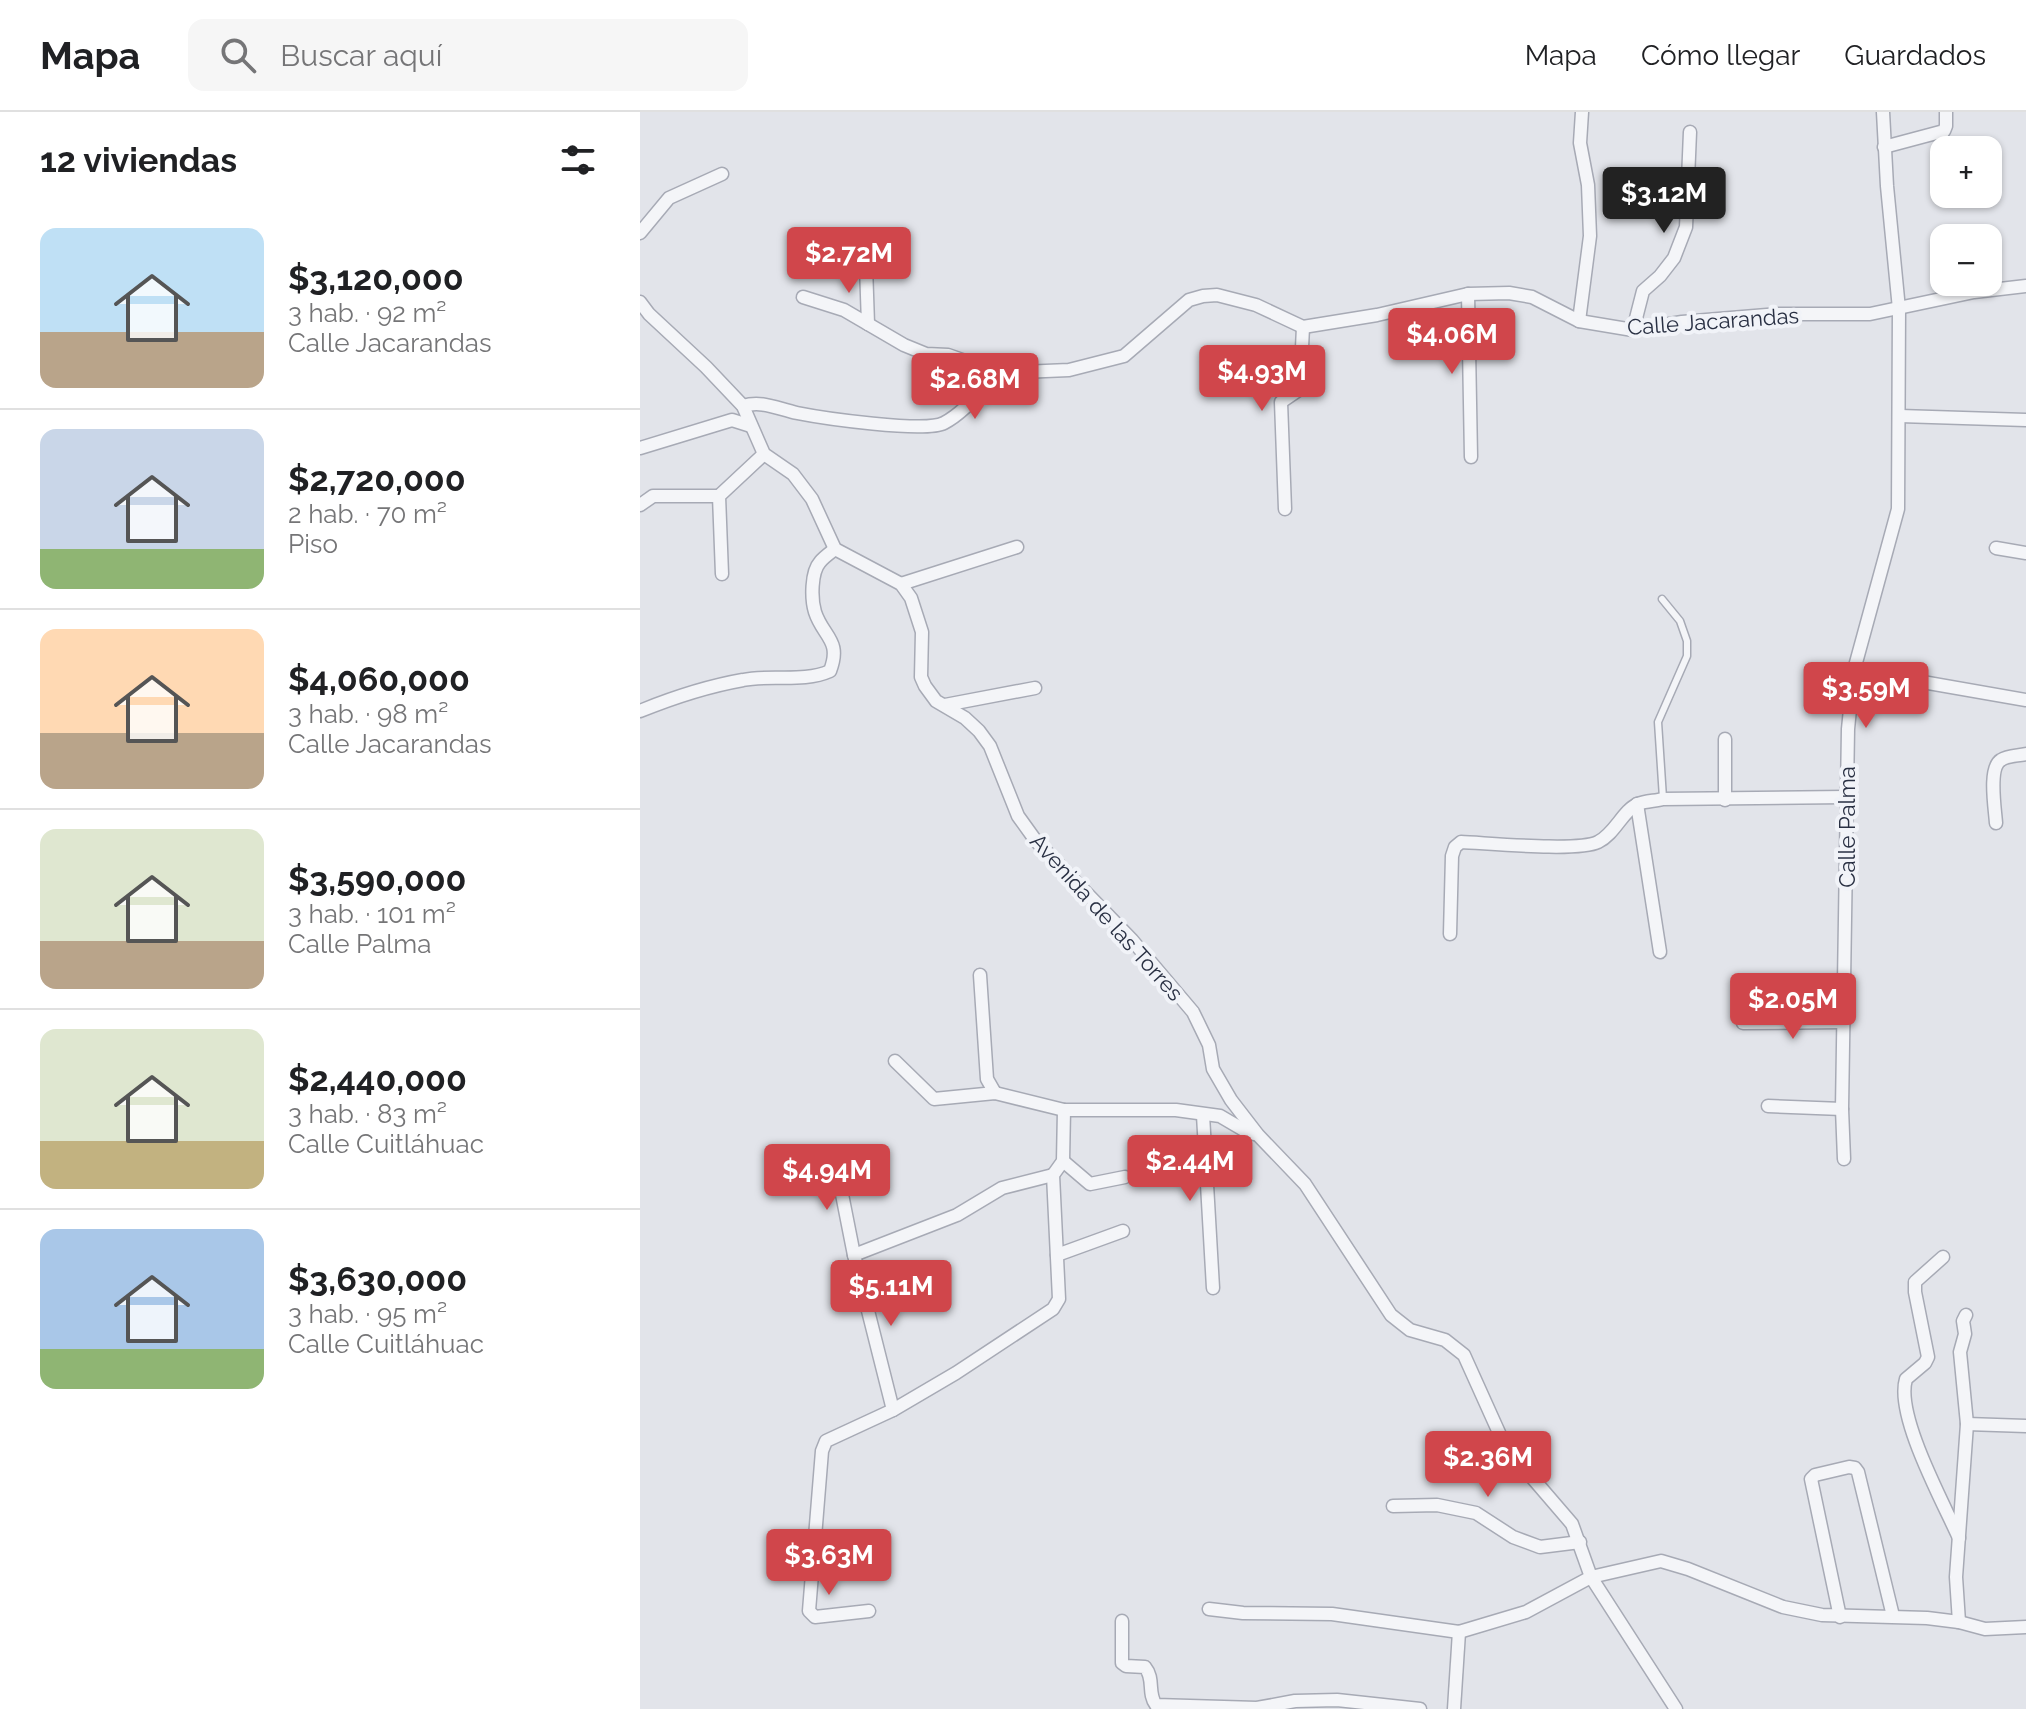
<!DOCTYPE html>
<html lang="es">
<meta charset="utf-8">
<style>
:root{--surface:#fff;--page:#f6f6f6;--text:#202124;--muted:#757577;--line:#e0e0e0;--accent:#d0464b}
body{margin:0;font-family:Raleway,sans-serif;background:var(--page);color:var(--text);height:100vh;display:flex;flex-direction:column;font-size:30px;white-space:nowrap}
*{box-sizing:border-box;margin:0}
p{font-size:26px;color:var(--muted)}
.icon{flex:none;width:44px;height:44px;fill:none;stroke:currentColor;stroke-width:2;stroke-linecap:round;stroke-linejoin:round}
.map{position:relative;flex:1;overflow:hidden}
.sheet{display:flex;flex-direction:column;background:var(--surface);width:640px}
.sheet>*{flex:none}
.controls{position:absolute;left:1290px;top:24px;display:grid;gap:16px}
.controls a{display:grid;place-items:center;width:72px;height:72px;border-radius:16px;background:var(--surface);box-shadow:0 2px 6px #0004;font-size:40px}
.price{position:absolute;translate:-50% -68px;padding:0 18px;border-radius:8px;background:var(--accent);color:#fff;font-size:26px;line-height:52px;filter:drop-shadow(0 2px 4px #0008)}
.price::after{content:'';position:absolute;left:50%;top:48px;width:24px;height:18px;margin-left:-12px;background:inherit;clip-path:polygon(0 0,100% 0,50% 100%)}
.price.active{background:#222;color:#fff}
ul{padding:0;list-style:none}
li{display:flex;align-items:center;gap:24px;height:200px;padding:0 40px}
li+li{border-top:2px solid var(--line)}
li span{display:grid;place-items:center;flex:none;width:224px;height:160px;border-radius:16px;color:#555}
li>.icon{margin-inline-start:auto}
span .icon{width:96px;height:96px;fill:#fffc;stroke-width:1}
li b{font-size:34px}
h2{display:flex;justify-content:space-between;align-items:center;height:96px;padding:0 40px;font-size:34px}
header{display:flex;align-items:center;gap:48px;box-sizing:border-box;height:112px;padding:0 40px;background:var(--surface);border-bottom:2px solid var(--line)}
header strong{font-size:38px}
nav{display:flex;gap:44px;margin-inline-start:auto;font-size:28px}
.search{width:560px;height:72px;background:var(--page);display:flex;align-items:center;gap:20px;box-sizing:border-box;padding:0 28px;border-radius:16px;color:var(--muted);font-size:30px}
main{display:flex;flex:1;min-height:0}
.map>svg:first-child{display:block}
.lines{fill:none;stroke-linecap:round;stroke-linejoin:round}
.service-casing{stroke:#a7aab5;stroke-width:9}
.minor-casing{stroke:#a7aab5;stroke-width:15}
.service{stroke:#f4f5f8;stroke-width:6}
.minor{stroke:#f4f5f8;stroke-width:12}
.labels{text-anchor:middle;stroke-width:8;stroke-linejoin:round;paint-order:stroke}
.street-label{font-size:22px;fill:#293043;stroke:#f1f3f8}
</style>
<header>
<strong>Mapa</strong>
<div class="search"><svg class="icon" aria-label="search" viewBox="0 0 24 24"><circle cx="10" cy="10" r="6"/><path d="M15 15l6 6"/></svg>Buscar aquí</div>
<nav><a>Mapa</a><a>Cómo llegar</a><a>Guardados</a></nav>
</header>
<main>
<section class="sheet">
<h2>12 viviendas<svg class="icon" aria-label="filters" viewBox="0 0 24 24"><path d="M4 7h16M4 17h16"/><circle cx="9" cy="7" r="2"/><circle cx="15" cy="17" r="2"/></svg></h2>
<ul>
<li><span style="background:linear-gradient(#bfe0f5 65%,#b9a48a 0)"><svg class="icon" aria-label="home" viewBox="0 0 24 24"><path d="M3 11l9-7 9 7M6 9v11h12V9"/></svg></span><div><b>$3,120,000</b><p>3 hab. · 92 m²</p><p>Calle Jacarandas</p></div></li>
<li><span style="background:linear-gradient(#c9d6e8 75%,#8fb573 0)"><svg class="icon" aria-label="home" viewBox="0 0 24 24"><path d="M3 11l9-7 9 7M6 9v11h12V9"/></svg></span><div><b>$2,720,000</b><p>2 hab. · 70 m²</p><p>Piso</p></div></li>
<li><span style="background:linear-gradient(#ffd9b3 65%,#b9a48a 0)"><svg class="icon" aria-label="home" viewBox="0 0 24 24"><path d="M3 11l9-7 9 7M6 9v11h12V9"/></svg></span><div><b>$4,060,000</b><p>3 hab. · 98 m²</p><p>Calle Jacarandas</p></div></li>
<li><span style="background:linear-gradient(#dfe7d0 70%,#b9a48a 0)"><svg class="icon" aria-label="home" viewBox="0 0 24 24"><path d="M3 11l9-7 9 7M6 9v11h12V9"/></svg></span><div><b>$3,590,000</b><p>3 hab. · 101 m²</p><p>Calle Palma</p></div></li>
<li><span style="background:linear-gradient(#dfe7d0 70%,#c2b280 0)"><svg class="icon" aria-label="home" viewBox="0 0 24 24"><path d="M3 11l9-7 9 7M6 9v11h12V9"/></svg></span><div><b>$2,440,000</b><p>3 hab. · 83 m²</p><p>Calle Cuitláhuac</p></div></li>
<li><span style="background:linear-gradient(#a9c7e8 75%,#8fb573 0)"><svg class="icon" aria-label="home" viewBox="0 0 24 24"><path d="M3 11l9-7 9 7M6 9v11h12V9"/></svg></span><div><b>$3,630,000</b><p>3 hab. · 95 m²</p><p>Calle Cuitláhuac</p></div></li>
</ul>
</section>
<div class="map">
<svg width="1386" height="1597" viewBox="0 0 1386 1597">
<rect width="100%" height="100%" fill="#e2e4ea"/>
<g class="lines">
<defs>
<path id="service" d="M1022,487L1040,509L1047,529V544L1018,610L1023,686"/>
<g id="minor">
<path d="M1244,35L1304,19L1306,14V0"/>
<path d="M0,121L29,86L82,62"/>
<path d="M226,154L228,212"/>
<path d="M828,182L831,345"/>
<path d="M163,185L204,198L264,233L286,242L308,243L359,261"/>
<path d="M0,190L9,202L66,255L103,294L124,342L153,362L172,387L195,437L261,472L271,486L282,520L281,565L285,574L296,589L325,606L339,619L350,634L378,704L396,729L492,828L553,900L569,933L573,957L591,988L618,1023L665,1072L751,1203L770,1218L805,1228L824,1243L865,1334L932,1412L951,1465L1036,1597"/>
<path d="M939,209L950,124L948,73L940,31L942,0"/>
<path d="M993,218L1003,179L1020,164L1034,146L1046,115L1050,20"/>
<path d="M103,294C122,288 138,297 157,301C182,306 285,321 304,311C325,300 342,277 359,261L429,258L484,244L549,188L563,184L577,183L616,193L663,215L737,203L828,182L869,181L892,185L939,209L993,218L1042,210L1139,202H1230L1334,180L1386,174"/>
<path d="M1260,304L1386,308"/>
<path d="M0,336L92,308L111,314"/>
<path d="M0,393L13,384H79"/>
<path d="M645,397L641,290L660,277L663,215"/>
<path d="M1356,436L1386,441"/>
<path d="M82,462L79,384L124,342"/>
<path d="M261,472L377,435"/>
<path d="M1214,558L1386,588"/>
<path d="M305,593L395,576"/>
<path d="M0,599C32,586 69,574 103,568C131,562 163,571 190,559C202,528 183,525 175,500C171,487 171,460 180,450C184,445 190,441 195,437"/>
<path d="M1085,627V688"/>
<path d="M997,692L1020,840"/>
<path d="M1356,711C1355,696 1348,656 1361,648C1368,643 1378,644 1386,642"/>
<path d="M810,822L812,744L815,735L821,730C847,731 938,740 958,730C975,722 983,698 998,692C1005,689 1015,689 1023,687L1206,685"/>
<path d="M340,863L347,967L355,981"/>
<path d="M1103,911L1203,910"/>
<path d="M255,949L294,987L355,981L424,998"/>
<path d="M1128,994L1202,997"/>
<path d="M563,1003L573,1176"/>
<path d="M181,1045L197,1057L214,1143L253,1298"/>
<path d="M1204,1047L1202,997L1208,617L1214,558L1258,397L1259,197L1247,74L1243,0"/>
<path d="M423,1049L450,1072L485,1065"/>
<path d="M214,1143L317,1103L362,1076L413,1063"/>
<path d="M417,1143L483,1119"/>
<path d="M1303,1145L1275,1170V1180L1288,1245L1285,1251L1266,1267C1255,1303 1303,1390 1319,1426"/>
<path d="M1327,1312L1386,1314"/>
<path d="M753,1394L797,1393L836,1401L873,1425L900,1435L940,1430"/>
<path d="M569,1497L603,1501L692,1502L819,1520L886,1500L951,1465L1021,1449L1048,1457L1143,1495L1182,1503L1287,1506L1319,1510L1345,1517L1386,1515"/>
<path d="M229,1499L175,1505L169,1499L182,1339L186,1329L253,1298L316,1261L413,1197L419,1187L413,1063L423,1049L424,998H536L580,1004L609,1021L615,1022"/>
<path d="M1200,1505L1171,1367L1175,1363L1209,1355L1215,1356L1218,1360L1253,1504"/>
<path d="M482,1509V1551L486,1554L505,1555C515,1567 507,1581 516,1593L617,1596L655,1589L697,1588L780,1597"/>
<path d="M1319,1510L1316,1465L1327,1312L1320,1240L1325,1222L1323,1209L1326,1203"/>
<path d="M814,1597L819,1520"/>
</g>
</defs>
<!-- service casing -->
<use href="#service" class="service-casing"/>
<!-- minor casing -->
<use href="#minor" class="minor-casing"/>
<!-- service -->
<use href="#service" class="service"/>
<!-- minor -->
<use href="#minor" class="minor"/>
</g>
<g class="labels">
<!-- street labels -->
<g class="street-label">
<text transform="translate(1073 209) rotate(-4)" y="8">Calle Jacarandas</text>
<text transform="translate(1207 715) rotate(-90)" y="8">Calle Palma</text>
<text transform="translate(467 805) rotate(48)" y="8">Avenida de las Torres</text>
</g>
</g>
</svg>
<div class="controls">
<a>+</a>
<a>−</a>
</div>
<b class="price active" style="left:1024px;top:123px">$3.12M</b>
<b class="price" style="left:209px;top:183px">$2.72M</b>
<b class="price" style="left:812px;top:264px">$4.06M</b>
<b class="price" style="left:622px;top:301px">$4.93M</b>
<b class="price" style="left:335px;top:309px">$2.68M</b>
<b class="price" style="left:1226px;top:618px">$3.59M</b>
<b class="price" style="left:1153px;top:929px">$2.05M</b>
<b class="price" style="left:550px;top:1091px">$2.44M</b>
<b class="price" style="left:187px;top:1100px">$4.94M</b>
<b class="price" style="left:251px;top:1216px">$5.11M</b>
<b class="price" style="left:848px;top:1387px">$2.36M</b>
<b class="price" style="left:189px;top:1485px">$3.63M</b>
</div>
</main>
